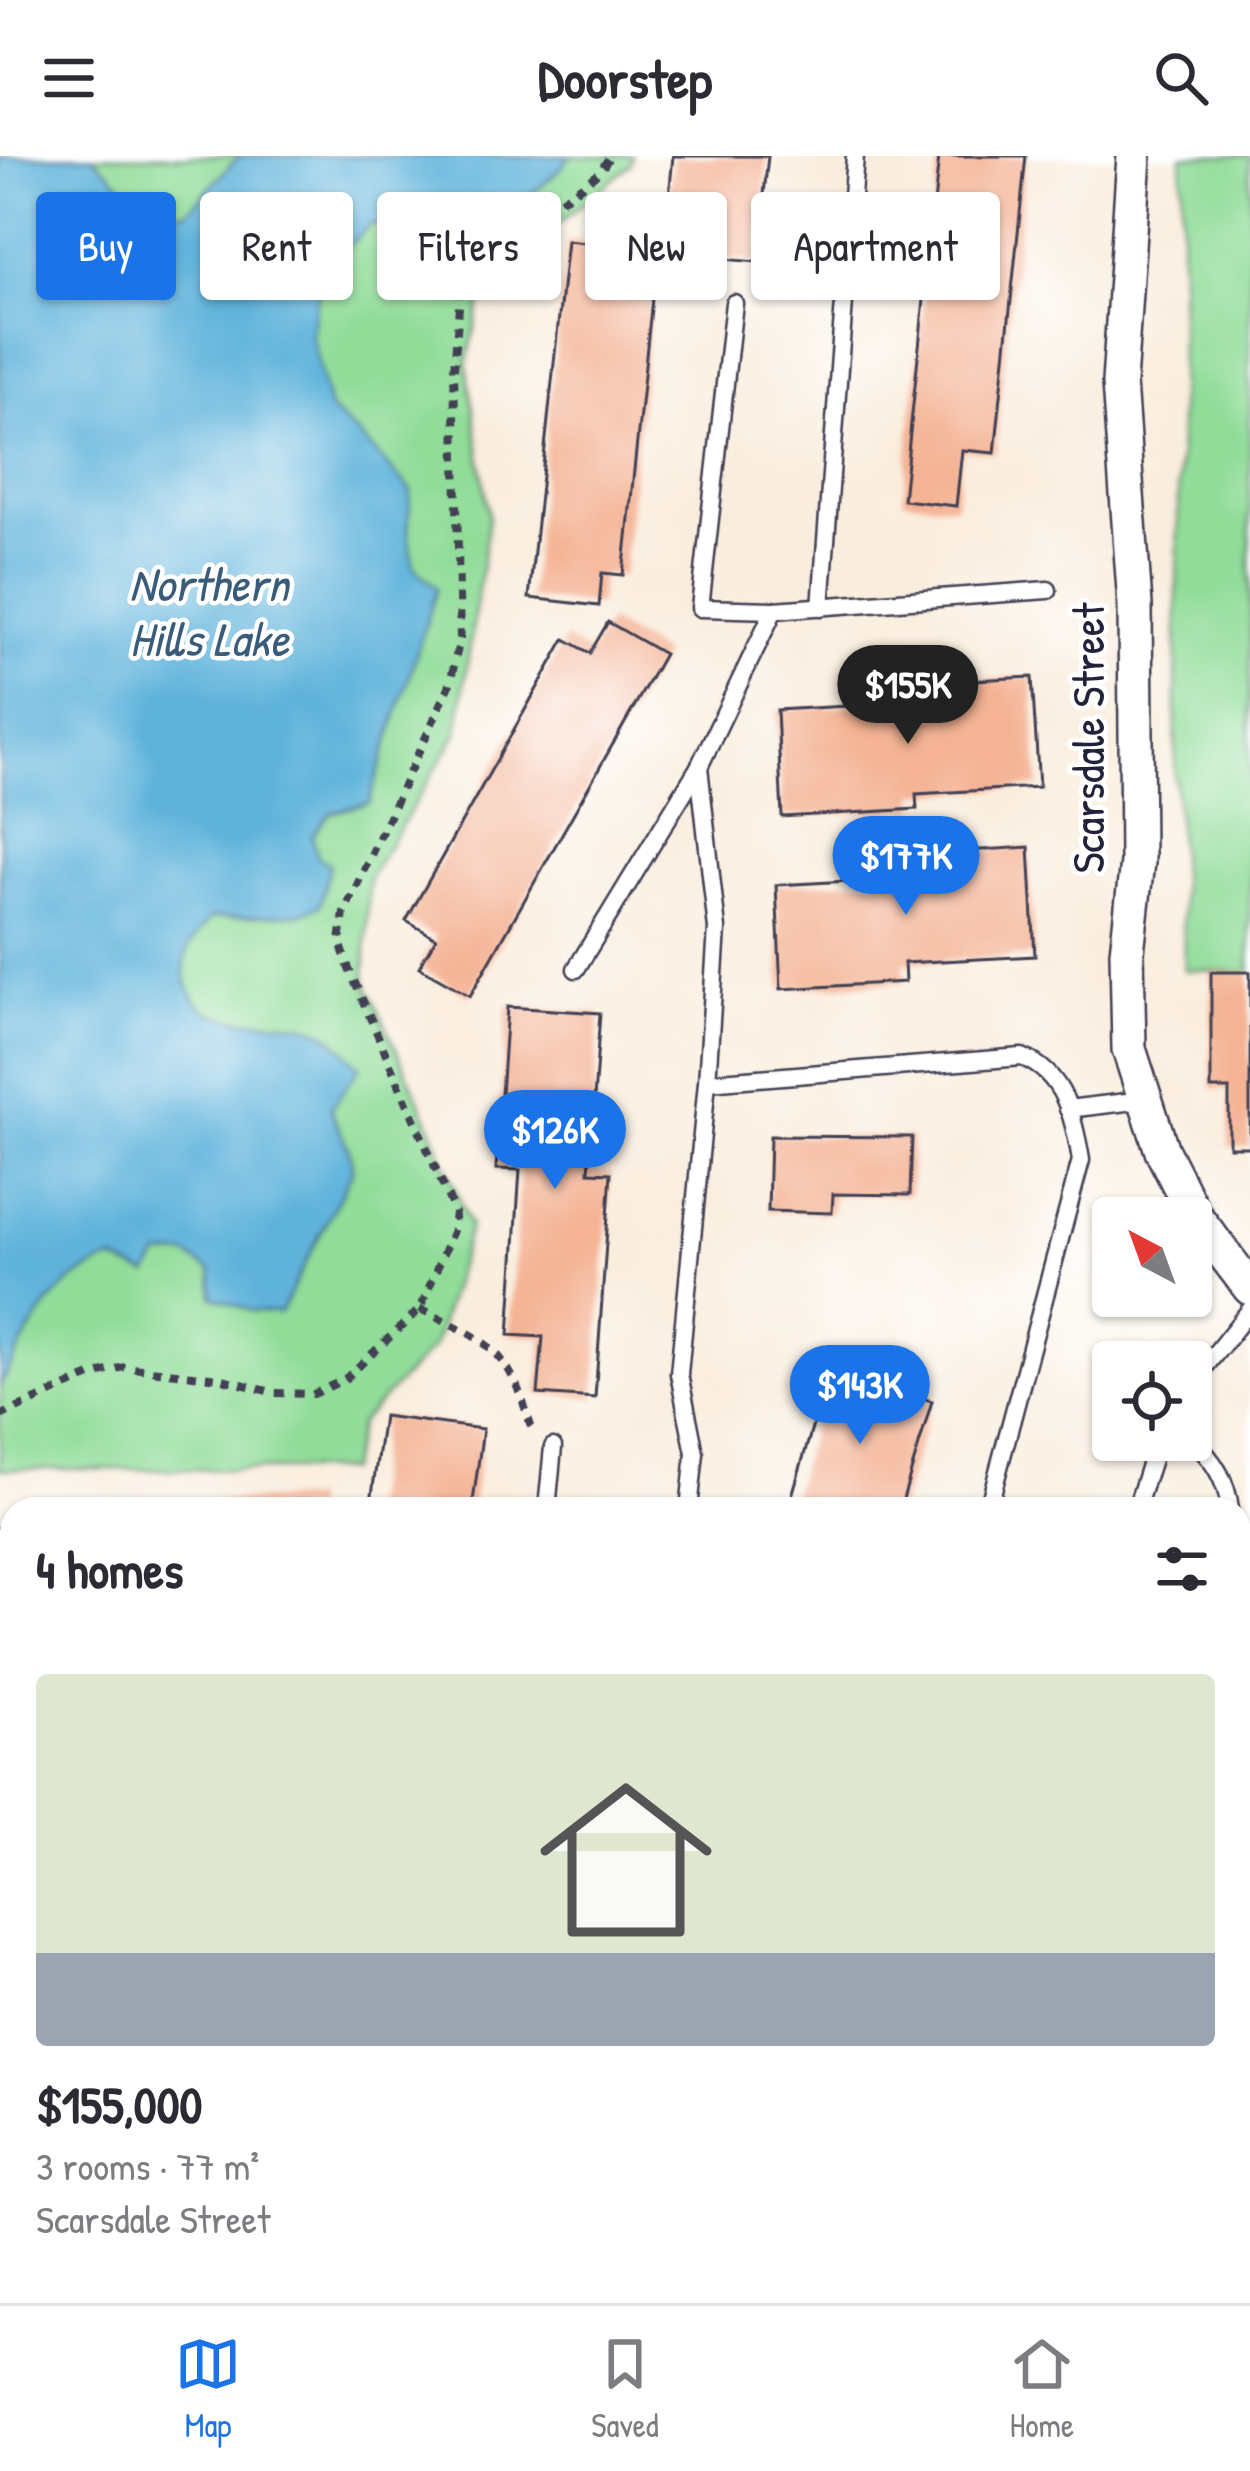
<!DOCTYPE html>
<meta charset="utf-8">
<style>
:root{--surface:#fff;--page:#f2f2f3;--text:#2b2b33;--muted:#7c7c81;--line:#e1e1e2;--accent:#1a73e8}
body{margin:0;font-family:"Patrick Hand",sans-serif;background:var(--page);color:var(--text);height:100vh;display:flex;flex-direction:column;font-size:45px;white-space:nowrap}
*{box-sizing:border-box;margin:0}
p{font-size:39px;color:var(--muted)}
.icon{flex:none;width:66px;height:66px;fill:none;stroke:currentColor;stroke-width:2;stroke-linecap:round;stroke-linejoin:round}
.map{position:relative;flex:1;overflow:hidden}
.side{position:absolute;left:0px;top:1341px;width:1251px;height:807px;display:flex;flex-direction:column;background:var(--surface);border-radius:36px 36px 0 0;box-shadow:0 3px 9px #0004}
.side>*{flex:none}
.top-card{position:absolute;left:36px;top:36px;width:1179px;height:108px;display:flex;gap:24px}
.needle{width:78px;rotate:319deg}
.controls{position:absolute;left:1092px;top:1041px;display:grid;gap:24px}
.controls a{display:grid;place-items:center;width:120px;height:120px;border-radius:12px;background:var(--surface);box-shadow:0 3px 9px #0004;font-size:60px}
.price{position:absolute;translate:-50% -102px;padding:0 27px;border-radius:42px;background:var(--accent);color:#fff;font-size:39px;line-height:78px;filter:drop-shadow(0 3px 6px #0008)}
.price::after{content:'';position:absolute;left:50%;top:72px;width:36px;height:27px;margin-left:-18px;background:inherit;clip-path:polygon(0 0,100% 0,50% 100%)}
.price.active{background:#222;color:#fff}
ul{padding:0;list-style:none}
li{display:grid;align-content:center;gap:24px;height:636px;padding:0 36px}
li+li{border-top:3px solid var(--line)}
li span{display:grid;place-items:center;height:372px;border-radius:12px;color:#555}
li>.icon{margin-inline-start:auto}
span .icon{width:216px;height:216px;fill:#fffc;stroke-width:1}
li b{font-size:51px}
h2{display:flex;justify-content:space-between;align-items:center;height:144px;padding:0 36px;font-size:51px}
.chip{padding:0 42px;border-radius:12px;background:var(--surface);box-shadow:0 3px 9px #0004;font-size:42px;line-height:108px}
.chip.active{background:var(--accent);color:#fff}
header{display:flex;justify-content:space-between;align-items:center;height:156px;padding:0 36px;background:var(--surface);font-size:54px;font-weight:700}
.tab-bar{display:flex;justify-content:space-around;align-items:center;height:168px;border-top:3px solid var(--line);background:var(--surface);font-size:33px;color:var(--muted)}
.tab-bar a{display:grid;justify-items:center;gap:6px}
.tab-bar .active{color:var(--accent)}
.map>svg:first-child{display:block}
.green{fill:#90dc98;stroke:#597f6a;stroke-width:3}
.water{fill:#5fb3db;stroke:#406a8b;stroke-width:3}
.building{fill:#f4b394}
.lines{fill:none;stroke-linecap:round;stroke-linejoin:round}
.lane-casing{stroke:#424053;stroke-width:21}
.street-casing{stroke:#424053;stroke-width:38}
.secondary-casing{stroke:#424053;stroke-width:52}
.path{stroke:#424053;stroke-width:8;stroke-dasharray:9 9;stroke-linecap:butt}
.lane{stroke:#fff;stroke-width:16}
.street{stroke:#fff;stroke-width:33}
.secondary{stroke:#f9e7c3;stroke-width:48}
.labels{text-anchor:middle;stroke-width:9;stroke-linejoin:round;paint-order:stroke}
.street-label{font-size:45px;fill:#22223b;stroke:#fff}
.water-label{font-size:48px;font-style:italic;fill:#3a5c7b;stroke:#fff}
</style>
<header><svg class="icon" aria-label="menu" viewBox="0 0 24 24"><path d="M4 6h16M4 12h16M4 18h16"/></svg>Doorstep<svg class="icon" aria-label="search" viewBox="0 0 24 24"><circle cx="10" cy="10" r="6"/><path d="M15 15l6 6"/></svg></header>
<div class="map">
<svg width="1250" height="2147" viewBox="0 0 1250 2147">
<rect width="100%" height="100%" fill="#fff"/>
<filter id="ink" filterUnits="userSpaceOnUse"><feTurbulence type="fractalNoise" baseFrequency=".00833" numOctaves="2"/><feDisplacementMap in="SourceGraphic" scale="24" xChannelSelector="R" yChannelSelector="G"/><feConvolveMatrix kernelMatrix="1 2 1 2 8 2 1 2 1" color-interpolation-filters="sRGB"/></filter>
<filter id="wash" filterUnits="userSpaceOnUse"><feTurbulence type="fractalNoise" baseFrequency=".004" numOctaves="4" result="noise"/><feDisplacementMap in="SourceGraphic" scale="48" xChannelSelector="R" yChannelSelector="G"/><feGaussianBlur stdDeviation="2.7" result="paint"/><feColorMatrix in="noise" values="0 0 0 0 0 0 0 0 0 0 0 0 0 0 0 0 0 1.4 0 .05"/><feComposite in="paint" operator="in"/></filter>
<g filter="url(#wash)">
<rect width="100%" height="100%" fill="#f9eddd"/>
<!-- green -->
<g class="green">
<path d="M0,0H632L631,8L528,93L483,138L467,208L489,360L457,578L369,722L365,824L428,963L470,1070L434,1190L360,1267L348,1314L0,1313Z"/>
<path d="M1182,0H1250V816L1185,814L1175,621Z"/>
</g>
<!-- water -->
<path class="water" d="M0,0H93L148,54L187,56L239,0H570C521,68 447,68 370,69L322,116L311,177L329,253L359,279L411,334L408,377L414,411L437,432L369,647L330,657L312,680L318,701L330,709L320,749L299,758L211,762C193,781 179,798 187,827C205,887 284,850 327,878C339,886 350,901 360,911L331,952C338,979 353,987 352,1016L280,1157L252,1155L213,1141L212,1116L187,1099L159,1100L148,1119L113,1104C47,1125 32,1175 0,1230Z"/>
<g id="blocks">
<!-- building -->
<g class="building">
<path d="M673,0H768L757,106L698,101L704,45L669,41Z"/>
<path d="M939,0H1026L995,297L962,294L956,350L903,344Z"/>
<path d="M567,85L657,95L623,419L602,417L599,450L529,442Z"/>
<path d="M608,466L664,498L470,840L419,811L436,782L406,765L565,483L590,497Z"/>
<path d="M1032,521L1039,631L916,638L917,653L782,661L777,554L899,547L898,528Z"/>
<path d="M1029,691L1035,800L904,807L905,826L781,833L776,729L886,723L885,700Z"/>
<path d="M1211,816H1250V991H1229V933H1211Z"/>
<path d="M507,851L600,857L589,1016L611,1017L595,1242L538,1238L543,1181L509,1179L520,1014L496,1013Z"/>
<path d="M770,980L912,981L910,1039L833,1038L832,1057L768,1055Z"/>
<path d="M829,1215L932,1245L900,1353H788Z"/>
<path d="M383,1260L483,1273L472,1353H370Z"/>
<path d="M313,1343V1353H98V1347Z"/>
</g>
</g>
</g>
<g filter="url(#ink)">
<use href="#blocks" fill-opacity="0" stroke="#424053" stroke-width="3"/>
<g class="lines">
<defs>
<g id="lane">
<path d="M734,147L700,452L774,454L1048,434"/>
<path d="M821,451L855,0"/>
<path d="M576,813L699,611L774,454"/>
<path d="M707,926L1022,901C1064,917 1074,962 1081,1004L988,1353"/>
<path d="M1068,953L1143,944"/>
<path d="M1191,1228L1250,1154"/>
<path d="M1191,1283C1213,1302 1227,1325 1230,1353"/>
<path d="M547,1353L553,1291"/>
<path d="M689,1353L695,1297L679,1218L707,926L717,773L699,611"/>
<path d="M1136,1353L1158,1284"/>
<path d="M0,1380L12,1381"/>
<path d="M1239,1685L1250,1687"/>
<path d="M1239,1823L1250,1824"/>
<path d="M0,1850H12"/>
</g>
<path id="street" d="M1134,0L1119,227L1135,449L1137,706L1127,796L1129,893L1162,995L1195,1060L1250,1132"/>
<g id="secondary">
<path d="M0,1983H12"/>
<path d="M1239,1991H1250"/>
</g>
</defs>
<!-- lane casing -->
<use href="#lane" class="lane-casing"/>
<!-- street casing -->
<use href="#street" class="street-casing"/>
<!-- secondary casing -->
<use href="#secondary" class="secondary-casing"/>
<!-- path -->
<g class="path">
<path d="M420,1153C498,1190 508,1194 533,1277"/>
<path d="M0,1260L93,1219L124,1211L219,1222L275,1237L314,1238L345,1223L420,1153L453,1074L455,1057L349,813L340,786L344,757L449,531L460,483L454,213L460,138L476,108L515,75L577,33L601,14L610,0"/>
</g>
<!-- lane -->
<use href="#lane" class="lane"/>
<!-- street -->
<use href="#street" class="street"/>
<!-- secondary -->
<use href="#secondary" class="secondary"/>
</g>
</g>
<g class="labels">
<!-- street labels -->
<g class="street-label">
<text transform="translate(1088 582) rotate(-90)" y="16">Scarsdale Street</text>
</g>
<!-- water labels -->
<g class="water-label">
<text x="209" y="445">Northern<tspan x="209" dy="55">Hills Lake</tspan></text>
</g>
</g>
</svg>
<div class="controls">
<a><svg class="needle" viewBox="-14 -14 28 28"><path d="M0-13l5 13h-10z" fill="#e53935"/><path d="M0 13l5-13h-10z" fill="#7c7c81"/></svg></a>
<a><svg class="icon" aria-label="locate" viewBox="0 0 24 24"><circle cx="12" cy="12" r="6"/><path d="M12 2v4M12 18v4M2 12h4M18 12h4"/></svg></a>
</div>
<b class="price active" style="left:908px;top:591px">$155K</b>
<b class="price" style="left:906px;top:762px">$177K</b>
<b class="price" style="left:555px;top:1036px">$126K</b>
<b class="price" style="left:860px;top:1291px">$143K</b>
<div class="top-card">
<a class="chip active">Buy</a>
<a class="chip">Rent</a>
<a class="chip">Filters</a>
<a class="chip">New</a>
<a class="chip">Apartment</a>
</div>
<section class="side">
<h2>4 homes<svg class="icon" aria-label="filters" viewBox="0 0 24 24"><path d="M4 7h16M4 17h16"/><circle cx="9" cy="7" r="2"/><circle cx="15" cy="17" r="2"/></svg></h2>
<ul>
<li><span style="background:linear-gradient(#dfe7d0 75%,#9aa5b1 0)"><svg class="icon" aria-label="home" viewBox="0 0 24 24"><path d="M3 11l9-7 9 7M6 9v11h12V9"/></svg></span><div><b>$155,000</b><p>3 rooms · 77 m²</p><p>Scarsdale Street</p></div></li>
</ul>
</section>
</div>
<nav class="tab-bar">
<a class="active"><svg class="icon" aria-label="map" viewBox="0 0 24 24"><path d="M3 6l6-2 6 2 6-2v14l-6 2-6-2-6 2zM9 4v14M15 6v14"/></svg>Map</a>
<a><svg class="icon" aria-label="saved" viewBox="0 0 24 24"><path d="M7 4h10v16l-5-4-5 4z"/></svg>Saved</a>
<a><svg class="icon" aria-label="home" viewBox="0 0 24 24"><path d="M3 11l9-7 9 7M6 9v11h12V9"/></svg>Home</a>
</nav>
